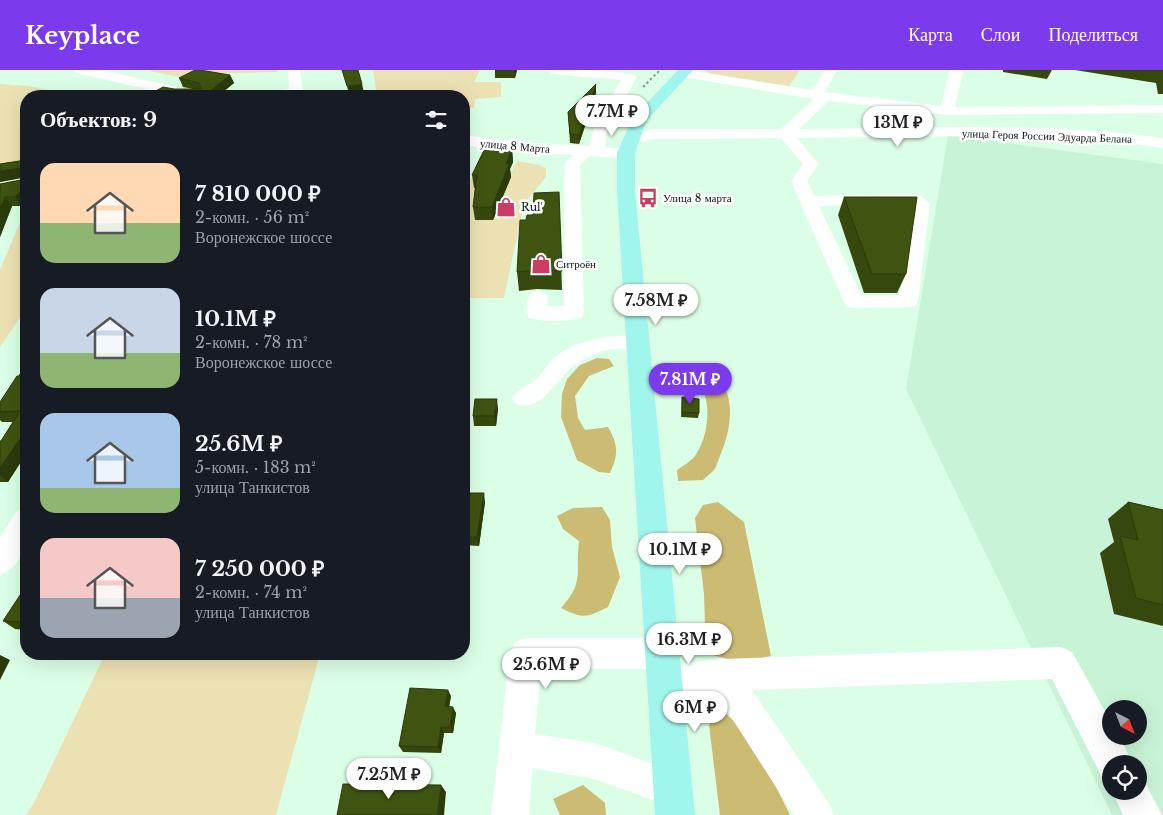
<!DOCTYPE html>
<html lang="ru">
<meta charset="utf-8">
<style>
:root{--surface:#171b24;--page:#242831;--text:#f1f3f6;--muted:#9ea1a6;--accent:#7c3aed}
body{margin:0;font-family:"Libre Baskerville",serif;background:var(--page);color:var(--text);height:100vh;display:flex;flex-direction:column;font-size:19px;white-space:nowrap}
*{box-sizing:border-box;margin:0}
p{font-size:16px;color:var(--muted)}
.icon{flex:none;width:28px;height:28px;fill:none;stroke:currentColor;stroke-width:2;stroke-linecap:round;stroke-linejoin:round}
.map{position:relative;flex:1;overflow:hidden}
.drawer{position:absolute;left:20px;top:20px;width:450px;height:570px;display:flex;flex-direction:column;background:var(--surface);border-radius:20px;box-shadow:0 5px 20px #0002}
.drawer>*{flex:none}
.needle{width:32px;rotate:138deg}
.tools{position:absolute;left:1102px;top:630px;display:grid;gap:10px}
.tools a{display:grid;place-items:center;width:45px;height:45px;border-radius:50%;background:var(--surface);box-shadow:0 5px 20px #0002;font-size:25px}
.price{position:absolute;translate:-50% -42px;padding:0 11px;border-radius:18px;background:#fff;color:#222;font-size:16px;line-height:32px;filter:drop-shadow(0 1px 2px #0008)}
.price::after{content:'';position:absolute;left:50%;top:30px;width:15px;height:11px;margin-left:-8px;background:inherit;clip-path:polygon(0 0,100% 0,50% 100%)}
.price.on{background:var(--accent);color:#fff}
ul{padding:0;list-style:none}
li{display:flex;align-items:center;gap:15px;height:125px;padding:0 20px}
li span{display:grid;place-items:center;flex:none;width:140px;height:100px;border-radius:15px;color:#555}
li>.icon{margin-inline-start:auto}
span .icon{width:60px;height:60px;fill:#fffc;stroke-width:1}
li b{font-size:21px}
h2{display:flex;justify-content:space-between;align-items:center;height:60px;padding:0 20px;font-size:21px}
header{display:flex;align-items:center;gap:30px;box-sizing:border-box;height:70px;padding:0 25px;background:var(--accent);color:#fff}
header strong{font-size:24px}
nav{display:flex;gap:28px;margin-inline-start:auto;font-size:18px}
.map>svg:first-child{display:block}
.built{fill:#c9f3d7;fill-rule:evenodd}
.green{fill:#ece1b3}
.forest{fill:#ccbb72}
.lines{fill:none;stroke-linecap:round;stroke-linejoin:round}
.path{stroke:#849d8c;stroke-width:2;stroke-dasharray:2.5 2.5;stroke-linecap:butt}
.minor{fill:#fff;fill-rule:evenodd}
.major{fill:#a0f6ec;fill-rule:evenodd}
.wall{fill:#36480e}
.shaded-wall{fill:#2c3b0b}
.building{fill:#3f5410;stroke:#2c3b0b}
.labels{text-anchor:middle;stroke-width:5;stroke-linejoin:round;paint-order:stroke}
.far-street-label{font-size:11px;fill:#0a160e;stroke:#fff}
.far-poi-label{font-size:11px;fill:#0a160e;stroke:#fff;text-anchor:start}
</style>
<header>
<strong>Keyplace</strong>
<nav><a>Карта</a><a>Слои</a><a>Поделиться</a></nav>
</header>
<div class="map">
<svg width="1163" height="745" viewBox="0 0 1163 745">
<rect width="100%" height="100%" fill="#dbffe6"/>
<!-- built -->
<path class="built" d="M948,65L1163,94V745H1112L906,319ZM1111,639H1139V666H1111ZM1111,694H1139V721H1111Z"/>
<!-- green -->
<g class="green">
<path d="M152,0H277V2L195,4L188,9L150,1Z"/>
<path d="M373,0H480L474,12H501V27L475,29L474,38H464V26H377Z"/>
<path d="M705,0H800L789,16L779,17L712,5Z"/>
<path d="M0,14L28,16L78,26H26V93L0,97Z"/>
<path d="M517,91L539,95L546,98V107L524,134L504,228H464V108L507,111Z"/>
<path d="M26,151V228L19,249L0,277V200L20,152Z"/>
<path d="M105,584H320L276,745H26L34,733Z"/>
</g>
<!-- forest -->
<g class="forest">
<path d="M597,288L609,289L614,296L589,306L575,326L578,348L585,360L608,357C618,375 619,384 610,403L599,402L577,390L561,347L562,324L567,309L580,295Z"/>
<path d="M685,293C692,295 701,296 707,299C739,317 732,358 720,386C718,390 717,396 714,400C711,403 706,407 703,410L678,411L677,400C683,396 691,391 695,386C709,366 714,327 695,309C689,303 680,302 673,294Z"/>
<path d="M718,432L744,452L771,586L741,593L713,585L705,555L704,524L695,448L703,435Z"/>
<path d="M602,437L610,450L612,477L620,507L608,537C586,548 583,549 561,538C585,511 575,504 579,471L563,459L557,446L573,438Z"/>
<path d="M722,640L751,667L790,745H720L709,655Z"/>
<path d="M583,715L605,733L606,745H560L553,729Z"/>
</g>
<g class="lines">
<!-- path -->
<path class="path" d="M643,17L660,0"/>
<!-- minor -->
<g class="minor">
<path d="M75,0H102L202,23L204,26H178L76,3Z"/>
<path d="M288,0H300L304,26H250L252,23L257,22L289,19Z"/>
<path d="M547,0C562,0 629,0 637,7L608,57L605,77L632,80L634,83L632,86L626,88L590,86L580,95L584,243L581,248C566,252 544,252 529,248L526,243L528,227L531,223L538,221L545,223L548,227L547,236H564V94L573,85L518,82L464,75V65L518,72L589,76L594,57L621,10L553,4Z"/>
<path d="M678,0H688L812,20L825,0H837L825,22L941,36L949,2L951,0H961L963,2L955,37L1163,35V43L947,45L829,31L799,59C920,58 1043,52 1163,68V78C1042,61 918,67 797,68L819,94L807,111L814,126L914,124L920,125L930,134L918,231L915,236L908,237L854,238L847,237L844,232L791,111L803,94L781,68L653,69L632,74L627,72L624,69L627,66L653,59H781L814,29L683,7L676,3ZM904,134L912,136L899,225H861L819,136Z"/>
<path d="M638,265L646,267L649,272L646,277C633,281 620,278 607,280C594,283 580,290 570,299C554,312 542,342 516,334L512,328C518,318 528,316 536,309C543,303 547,294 554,288C578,268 608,266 638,265Z"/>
<path d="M26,438C28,463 27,495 0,505V467L16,442Z"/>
<path d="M526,568H663L674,573L679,584L675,594L723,589L1061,577L1072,582L1111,652V666H1119L1133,694H1111V710L1102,707L1052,609L752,620L828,732L834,745H794L715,622L665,627L653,623L649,611L653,599H541L535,664L594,673L673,701L686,706L691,719L686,732L673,737L594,709L532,698L529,745H491L510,583L515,572Z"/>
<path d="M1139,707L1143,708L1162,745H1123L1112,721H1139Z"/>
</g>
<!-- major -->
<path class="major" d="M678,0H693L647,50L635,83V121L695,745H655L617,121V83L632,49Z"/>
</g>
<!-- wall -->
<g class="wall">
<path d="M495,0H517L515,8H495Z"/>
<path d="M1003,0H1052L1047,9L1003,2Z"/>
<path d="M1075,0H1163V24H1158L1156,13Z"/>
<path d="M230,5L234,13L218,26H153L152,23L174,19H193L183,17L179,8Z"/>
<path d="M596,23L579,74L570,73L568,42Z"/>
<path d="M512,79L513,92L510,99L511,107L493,150H475L473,137L475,118H474L472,105Z"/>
<path d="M26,90V132L22,136H12L0,167V114L21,110V108L0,112V94Z"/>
<path d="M559,122L562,220L537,219L519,221L517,202L526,150L533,145Z"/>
<path d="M844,127L906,204L897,223H864L838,145Z"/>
<path d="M26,294V384L8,412H0V371H1L13,352H2L0,350V332L19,306Z"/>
<path d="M682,327L699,343L698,348L681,347Z"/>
<path d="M498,339L496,356H474L473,346Z"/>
<path d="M464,423L485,432L479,476L464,475Z"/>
<path d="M1128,432L1163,440V556L1114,544L1100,483L1114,472L1108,449Z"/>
<path d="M26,516V560L15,559L3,551Z"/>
<path d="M451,626L449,636L456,643L453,663H444L441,683L403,682L399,676Z"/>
</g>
<!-- shaded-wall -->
<g class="shaded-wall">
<path d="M514,0H517L515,8Z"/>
<path d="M230,5L234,13L218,26H204Z"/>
<path d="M362,14L364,23L349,24L347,16Z"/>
<path d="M596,14V23L579,74V65Z"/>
<path d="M512,79L513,92L510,99L511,107L493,150L492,137L506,94Z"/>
<path d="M19,98L26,107L0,112V101Z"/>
<path d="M26,115V132L22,136L15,127Z"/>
<path d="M5,127L12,136L0,167V139Z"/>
<path d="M497,329L498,339L496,356L494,346Z"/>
<path d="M26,332V344L22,339Z"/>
<path d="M26,360V384L8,412L0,405V398Z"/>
<path d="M484,423L485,432L479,476L477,467Z"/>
<path d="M0,585L10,590L0,610Z"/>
<path d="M448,620L451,626L448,643L445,636Z"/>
<path d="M453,637L456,643L453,663L450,657Z"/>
<path d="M441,657L444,663L441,683L438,677Z"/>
<path d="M441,715L446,722L444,745H437Z"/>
</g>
<!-- building -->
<g class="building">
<path d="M195,0H200L230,5L204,26H170L152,23L163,17L174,19H202L199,13L179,8Z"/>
<path d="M342,0H358L362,14L347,16Z"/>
<path d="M596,14L579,65L570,64L568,42Z"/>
<path d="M486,76L512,79L506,94H509L492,137H473L477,105H472Z"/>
<path d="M26,90V115L15,127H5L0,139V114L21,110L22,100L19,98L0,101V94Z"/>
<path d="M559,122L562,201L536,200L517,202L520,150H526L527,145H533L534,123Z"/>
<path d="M844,127H917L906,204H872Z"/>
<path d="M26,294V332L22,339H26V360L0,398V371H1L20,341L0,342V332L17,306H19Z"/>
<path d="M682,327L699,329V343L682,342Z"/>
<path d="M475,329H497L494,346H473Z"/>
<path d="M464,423H484L477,467H464Z"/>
<path d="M1128,432L1163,440V535L1136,528L1120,466L1138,470Z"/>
<path d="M26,516V552L3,551Z"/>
<path d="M410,618L448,620L445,636L453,637L450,657H441L438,677L399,676Z"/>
<path d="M343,714L441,715L437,745H337Z"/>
</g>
<!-- icons -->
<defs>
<symbol id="bus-bare" viewBox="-9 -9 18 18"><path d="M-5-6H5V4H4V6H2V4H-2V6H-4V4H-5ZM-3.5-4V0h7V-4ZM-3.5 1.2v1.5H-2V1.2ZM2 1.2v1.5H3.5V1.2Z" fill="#cc3d66" stroke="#fff" stroke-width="2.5" paint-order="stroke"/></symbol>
<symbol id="shop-bare" viewBox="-9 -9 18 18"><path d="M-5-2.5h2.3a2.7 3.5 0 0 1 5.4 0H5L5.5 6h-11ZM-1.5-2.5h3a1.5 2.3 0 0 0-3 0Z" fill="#cc3d66" stroke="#fff" stroke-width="2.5" paint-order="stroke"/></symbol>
</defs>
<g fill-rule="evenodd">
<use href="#bus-bare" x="634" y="114" width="28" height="28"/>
<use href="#shop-bare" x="492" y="123" width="28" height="28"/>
<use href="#shop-bare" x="527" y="180" width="28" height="28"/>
</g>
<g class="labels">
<!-- far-street labels -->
<g class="far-street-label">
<text transform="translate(1047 66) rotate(2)" y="4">улица Героя России Эдуарда Белана</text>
<text transform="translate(515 76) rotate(5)" y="4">улица 8 Марта</text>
</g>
<!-- far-poi labels -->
<g class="far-poi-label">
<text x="663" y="132">Улица 8 марта</text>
<text x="521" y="141">Rul'</text>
<text x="556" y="198">Ситроён</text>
</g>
</g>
</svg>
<div class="tools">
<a><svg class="needle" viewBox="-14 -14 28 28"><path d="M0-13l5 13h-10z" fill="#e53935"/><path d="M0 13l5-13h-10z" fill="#9ea1a6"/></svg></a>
<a><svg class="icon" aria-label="locate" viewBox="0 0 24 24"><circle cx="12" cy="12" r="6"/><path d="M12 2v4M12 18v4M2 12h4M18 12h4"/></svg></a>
</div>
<b class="price" style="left:612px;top:67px">7.7M ₽</b>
<b class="price" style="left:898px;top:78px">13M ₽</b>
<b class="price" style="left:656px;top:256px">7.58M ₽</b>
<b class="price on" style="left:690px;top:335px">7.81M ₽</b>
<b class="price" style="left:680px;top:505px">10.1M ₽</b>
<b class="price" style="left:689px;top:595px">16.3M ₽</b>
<b class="price" style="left:546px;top:620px">25.6M ₽</b>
<b class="price" style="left:695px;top:663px">6M ₽</b>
<b class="price" style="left:389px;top:730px">7.25M ₽</b>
<section class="drawer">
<h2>Объектов: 9<svg class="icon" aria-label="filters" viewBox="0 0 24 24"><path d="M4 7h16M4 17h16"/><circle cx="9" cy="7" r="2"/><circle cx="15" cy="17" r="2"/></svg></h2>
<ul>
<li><span style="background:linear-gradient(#ffd9b3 60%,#8fb573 0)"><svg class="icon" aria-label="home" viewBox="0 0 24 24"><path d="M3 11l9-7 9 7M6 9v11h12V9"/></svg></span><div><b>7 810 000 ₽</b><p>2-комн. · 56 m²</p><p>Воронежское шоссе</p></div></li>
<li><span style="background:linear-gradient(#c9d6e8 65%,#8fb573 0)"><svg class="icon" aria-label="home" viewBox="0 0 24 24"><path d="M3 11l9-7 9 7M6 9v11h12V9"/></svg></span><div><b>10.1M ₽</b><p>2-комн. · 78 m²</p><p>Воронежское шоссе</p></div></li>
<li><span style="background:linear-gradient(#a9c7e8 75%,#8fb573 0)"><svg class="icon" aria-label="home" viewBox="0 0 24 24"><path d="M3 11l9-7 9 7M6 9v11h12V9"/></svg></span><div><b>25.6M ₽</b><p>5-комн. · 183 m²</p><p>улица Танкистов</p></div></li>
<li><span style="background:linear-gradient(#f6c9c9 60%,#9aa5b1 0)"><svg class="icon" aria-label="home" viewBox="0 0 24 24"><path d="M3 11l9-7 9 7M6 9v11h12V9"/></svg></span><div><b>7 250 000 ₽</b><p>2-комн. · 74 m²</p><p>улица Танкистов</p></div></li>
</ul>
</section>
</div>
